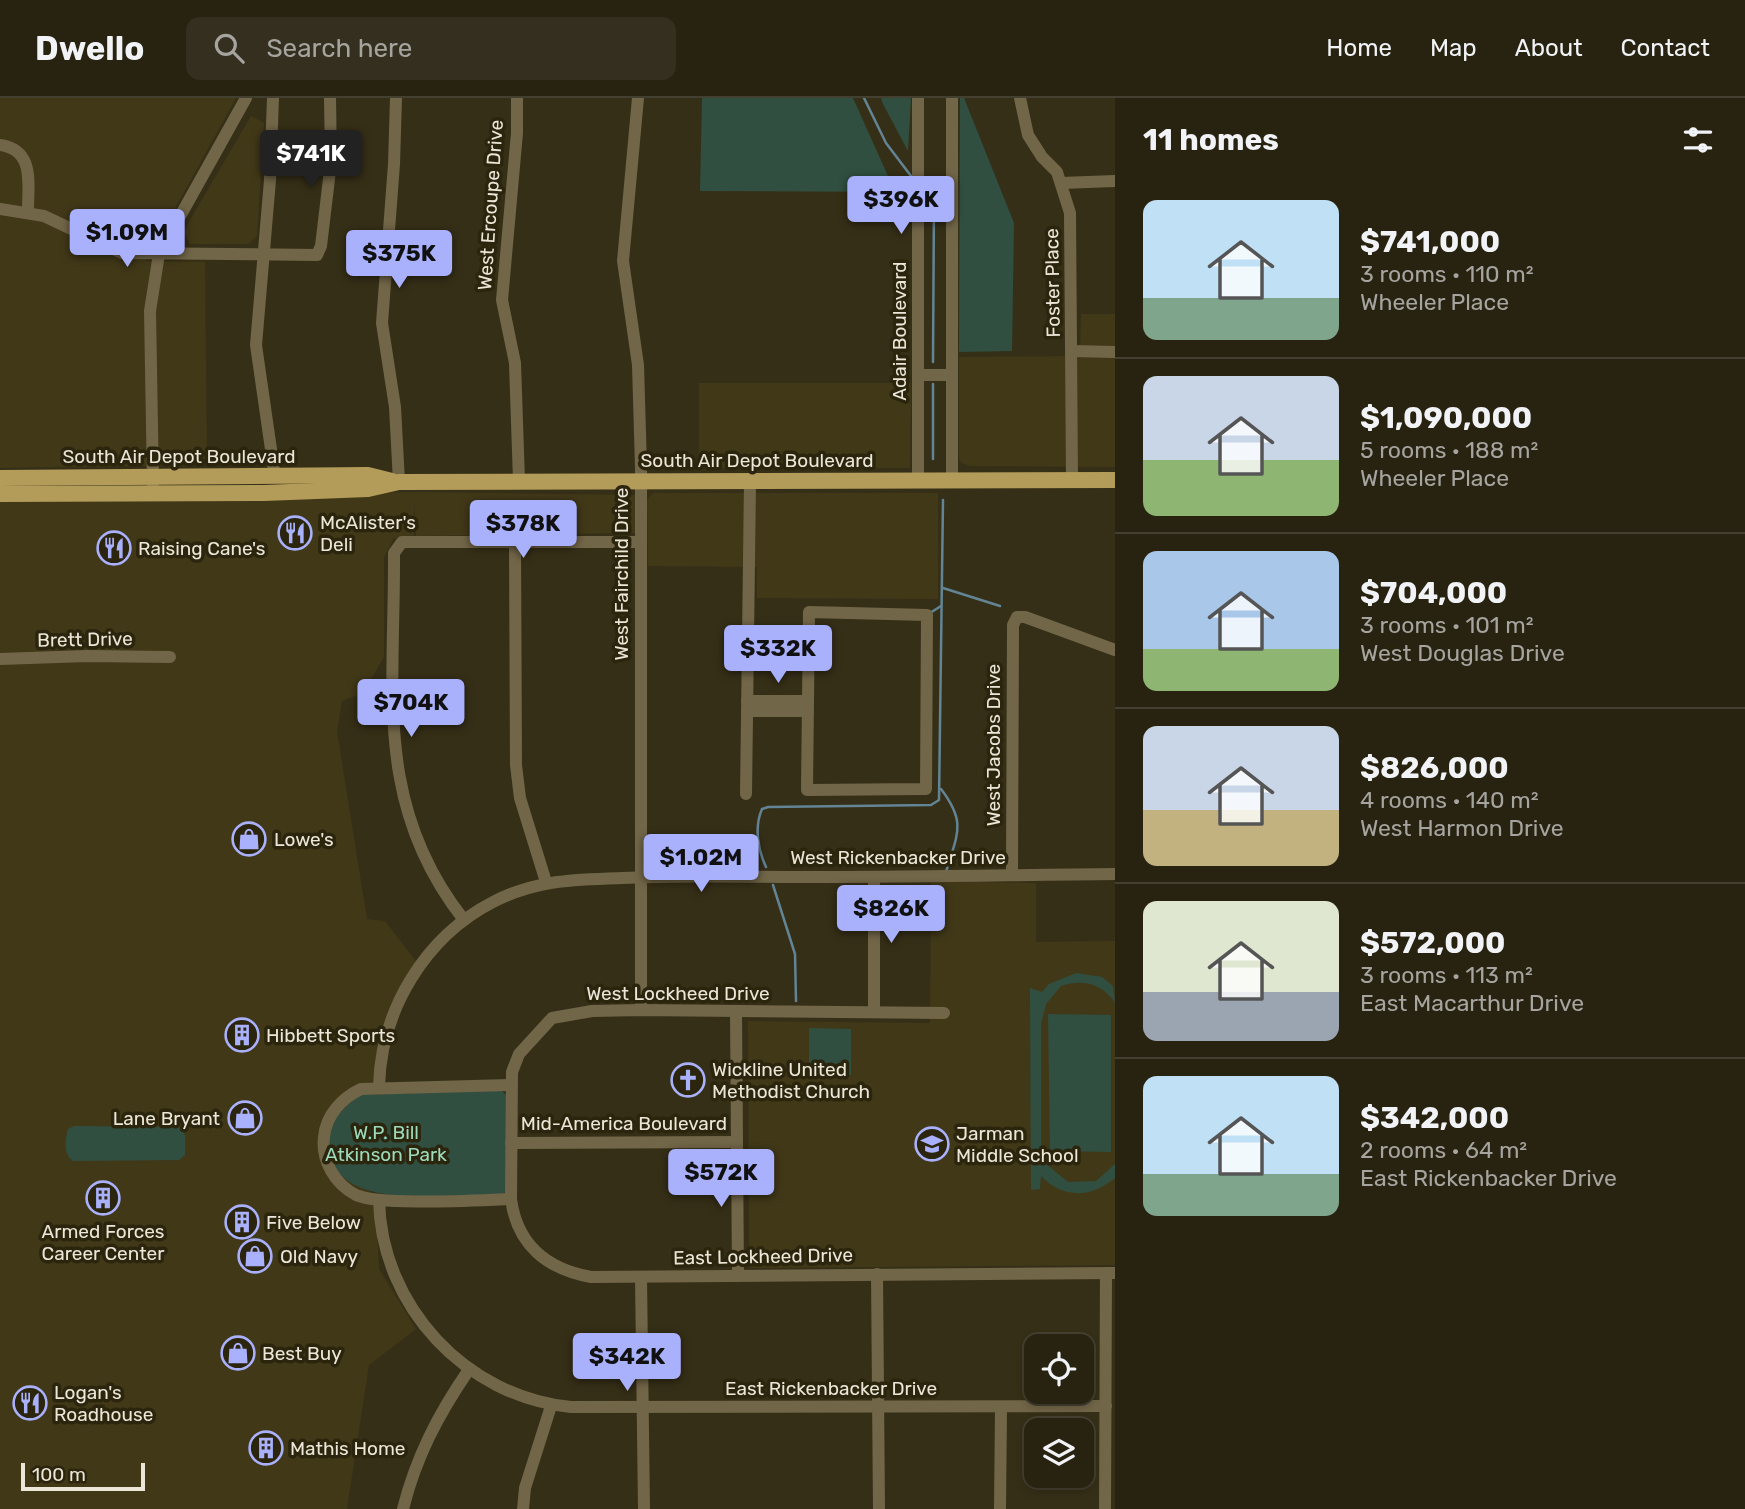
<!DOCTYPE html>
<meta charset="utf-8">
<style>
:root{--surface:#282311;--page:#342f1f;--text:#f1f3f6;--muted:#a5a49f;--line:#444031;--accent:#a9b0fc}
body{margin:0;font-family:Rubik,sans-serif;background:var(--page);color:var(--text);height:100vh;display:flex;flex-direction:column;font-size:26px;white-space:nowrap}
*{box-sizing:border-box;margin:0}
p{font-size:23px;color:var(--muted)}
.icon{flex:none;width:38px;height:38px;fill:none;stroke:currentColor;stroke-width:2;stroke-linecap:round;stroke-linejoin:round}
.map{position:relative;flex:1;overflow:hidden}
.side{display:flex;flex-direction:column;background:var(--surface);width:630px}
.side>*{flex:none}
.fabs{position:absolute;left:1024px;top:1236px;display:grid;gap:14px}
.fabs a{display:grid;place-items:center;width:70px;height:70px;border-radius:14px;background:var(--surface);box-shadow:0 4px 10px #0003,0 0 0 2px var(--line);font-size:35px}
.scale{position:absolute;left:21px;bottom:18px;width:124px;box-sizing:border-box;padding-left:7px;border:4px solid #ebe6d8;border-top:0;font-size:19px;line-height:24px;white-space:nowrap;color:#ebe6d8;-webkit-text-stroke:5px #2c250d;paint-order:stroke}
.price{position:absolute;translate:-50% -60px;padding:0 16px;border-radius:7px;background:var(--accent);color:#111;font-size:23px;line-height:46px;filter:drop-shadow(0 2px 4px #0008)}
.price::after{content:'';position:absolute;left:50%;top:42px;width:21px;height:16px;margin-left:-10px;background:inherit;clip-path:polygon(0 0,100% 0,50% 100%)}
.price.current{background:#222;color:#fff}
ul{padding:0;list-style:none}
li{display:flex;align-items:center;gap:21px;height:175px;padding:0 28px}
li+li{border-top:2px solid var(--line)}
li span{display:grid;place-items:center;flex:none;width:196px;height:140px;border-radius:14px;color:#555}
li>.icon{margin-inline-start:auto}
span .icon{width:84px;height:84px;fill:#fffc;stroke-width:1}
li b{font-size:30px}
h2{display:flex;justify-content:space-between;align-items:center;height:84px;padding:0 28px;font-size:30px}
header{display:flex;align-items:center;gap:42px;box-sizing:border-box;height:98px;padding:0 35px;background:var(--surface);border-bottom:2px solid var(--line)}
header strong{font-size:33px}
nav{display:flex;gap:38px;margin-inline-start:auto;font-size:24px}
.search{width:490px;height:63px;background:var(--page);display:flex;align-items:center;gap:18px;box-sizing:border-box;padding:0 24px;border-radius:14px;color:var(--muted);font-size:26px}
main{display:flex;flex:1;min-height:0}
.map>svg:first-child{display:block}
.built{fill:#413818}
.green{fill:#304f41}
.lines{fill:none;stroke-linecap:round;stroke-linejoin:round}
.stream{stroke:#628494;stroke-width:2.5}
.minor{stroke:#726648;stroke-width:12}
.major{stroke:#b39c5a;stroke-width:16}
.labels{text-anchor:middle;stroke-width:7;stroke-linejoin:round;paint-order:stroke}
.street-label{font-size:19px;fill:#ebe6d8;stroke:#2c250d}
.poi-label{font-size:19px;fill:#ebe6d8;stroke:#2c250d;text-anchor:start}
.park-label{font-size:19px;fill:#9cdabc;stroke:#2c250d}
</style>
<header>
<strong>Dwello</strong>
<div class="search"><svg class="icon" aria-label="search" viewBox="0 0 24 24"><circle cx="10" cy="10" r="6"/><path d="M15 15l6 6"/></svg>Search here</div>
<nav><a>Home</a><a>Map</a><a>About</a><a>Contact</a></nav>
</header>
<main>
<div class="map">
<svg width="1115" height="1411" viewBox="0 0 1115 1411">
<rect width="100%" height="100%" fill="#362f17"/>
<!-- built -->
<g class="built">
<path d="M0,0H236L146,163L205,164L207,367L0,370Z"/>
<path d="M251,18L264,25L257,138L248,146H190L183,134Z"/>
<path d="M1081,216H1115V369L970,368L962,365L959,361V259L1080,258Z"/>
<path d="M699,285H911L910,370H699Z"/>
<path d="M415,394L635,397V435L416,438L414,403V438L394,440L384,459V559L363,595L342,603L337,633L367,821L385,823L416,863L389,910L378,946L373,994L344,1080L375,1096L379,1171L416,1231L369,1267L347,1411H0V400Z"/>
<path d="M653,395H938V501L757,500V469L648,468L647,402Z"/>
<path d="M931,783L1036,785V844L1115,843V1167L749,1170L748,923L930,925Z"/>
</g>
<!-- green -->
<g class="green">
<path d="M702,0H853L888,78L910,94L700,93Z"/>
<path d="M881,0H911L908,53L883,6Z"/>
<path d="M960,0H964L1014,125L1012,253L959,254Z"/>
<path d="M1076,875L1102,879L1113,888L1115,904C1100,885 1084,881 1061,888L1046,906L1041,926V1053L1046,1066L1068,1084L1096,1083L1115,1066V1080C1091,1100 1063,1101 1041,1078L1040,1091L1031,1092L1030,890L1042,894L1049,886Z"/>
<path d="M1048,916L1111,917V1054L1050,1053Z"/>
<path d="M809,930L851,931V977L809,976Z"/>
<path d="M501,992L507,998L506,1094L502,1096C457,1097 332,1116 329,1049C327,1025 343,1009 361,997Z"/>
<path d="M74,1028L180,1029L185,1037V1057L179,1062L73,1063C63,1056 65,1042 68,1031Z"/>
</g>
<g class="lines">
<!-- stream -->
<g class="stream">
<path d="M864,0L886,45L911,78"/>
<path d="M925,84L932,92L934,101L933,264"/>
<path d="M933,361V286"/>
<path d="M943,490L1000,508"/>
<path d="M930,515L941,508"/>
<path d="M941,691C967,725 957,736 946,774"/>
<path d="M766,769C758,752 754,729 762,711L768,709L931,707L939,702L943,402"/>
<path d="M773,787L795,856L796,903"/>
</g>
<!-- minor -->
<g class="minor">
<path d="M273,0L270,82L256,247L275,379"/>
<path d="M396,0L394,66L382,225L395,309L399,384"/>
<path d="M517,0V35L502,202L515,265L519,383"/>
<path d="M638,0L623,163L638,267L641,369V912"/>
<path d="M1020,0L1028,37L1042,59L1057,74L1070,115L1072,382"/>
<path d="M0,47C35,52 28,85 28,113"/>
<path d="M1061,85L1115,83"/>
<path d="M0,111L44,118L122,155L317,157L321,148L331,64L330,0"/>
<path d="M1072,253L1115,254"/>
<path d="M918,277H952"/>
<path d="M918,382V0"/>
<path d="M952,382V0"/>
<path d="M153,386L150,213L159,156L246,0"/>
<path d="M515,445L516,667L520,700L546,784"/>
<path d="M809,514L927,517L926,691L807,692Z"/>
<path d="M0,561L87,558L170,559"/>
<path d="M747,603H808"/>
<path d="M747,613H808"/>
<path d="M746,696L750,384"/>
<path d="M1012,777L1013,527L1017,519H1025L1115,552"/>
<path d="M874,779V914"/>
<path d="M464,822C373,707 395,591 394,455L402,444H639"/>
<path d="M736,913L738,1178"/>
<path d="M944,915L641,912L592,913L552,920L519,956L512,974L511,1101C517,1147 547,1171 591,1179L1115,1175"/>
<path d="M511,987L361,991C342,1000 326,1017 324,1039C321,1063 335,1086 356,1097C380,1108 479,1102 511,1101"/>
<path d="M379,988C381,912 425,839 493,804C538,781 574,782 622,780C682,777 742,779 802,779C906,779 1011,777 1115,776"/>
<path d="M511,1045L737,1044"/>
<path d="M379,1102C381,1208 466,1299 571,1309L1106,1308"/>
<path d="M877,1176L879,1411"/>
<path d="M641,1179L644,1411"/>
<path d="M403,1411C416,1359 438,1317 468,1273"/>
<path d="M523,1411L525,1390L551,1308"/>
<path d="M1000,1411L1001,1310"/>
<path d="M1105,1411L1106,1175"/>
</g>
<!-- major -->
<g class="major">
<path d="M0,380L368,377L392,383"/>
<path d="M0,396L264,395L368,391L399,384L1115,382"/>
</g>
</g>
<!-- icons -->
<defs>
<symbol id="restaurant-ring" viewBox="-11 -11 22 22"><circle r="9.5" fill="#2c250d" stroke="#a9b0fc" stroke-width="1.5"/><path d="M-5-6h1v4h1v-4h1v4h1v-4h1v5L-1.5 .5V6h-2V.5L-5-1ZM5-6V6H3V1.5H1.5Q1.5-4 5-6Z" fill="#a9b0fc"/></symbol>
<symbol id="shop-ring" viewBox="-11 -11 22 22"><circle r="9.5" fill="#2c250d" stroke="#a9b0fc" stroke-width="1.5"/><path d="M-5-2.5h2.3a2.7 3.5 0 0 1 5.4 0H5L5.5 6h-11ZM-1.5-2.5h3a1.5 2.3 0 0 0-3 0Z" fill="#a9b0fc"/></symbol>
<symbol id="building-ring" viewBox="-11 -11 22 22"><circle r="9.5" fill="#2c250d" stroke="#a9b0fc" stroke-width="1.5"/><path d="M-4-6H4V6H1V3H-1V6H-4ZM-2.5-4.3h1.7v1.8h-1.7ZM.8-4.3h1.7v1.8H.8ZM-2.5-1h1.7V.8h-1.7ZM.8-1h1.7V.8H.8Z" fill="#a9b0fc"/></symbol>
<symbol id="church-ring" viewBox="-11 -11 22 22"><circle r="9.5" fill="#2c250d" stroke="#a9b0fc" stroke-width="1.5"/><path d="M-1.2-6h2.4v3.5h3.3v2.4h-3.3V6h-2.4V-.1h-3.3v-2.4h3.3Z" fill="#a9b0fc"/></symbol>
<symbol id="school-ring" viewBox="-11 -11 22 22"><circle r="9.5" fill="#2c250d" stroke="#a9b0fc" stroke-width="1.5"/><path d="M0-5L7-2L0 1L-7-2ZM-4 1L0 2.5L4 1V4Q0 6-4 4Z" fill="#a9b0fc"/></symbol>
</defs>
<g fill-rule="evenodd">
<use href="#restaurant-ring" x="276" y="416" width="38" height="38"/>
<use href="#restaurant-ring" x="95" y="431" width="38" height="38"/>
<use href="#shop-ring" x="230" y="722" width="38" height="38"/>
<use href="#building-ring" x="223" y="918" width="38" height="38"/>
<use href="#church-ring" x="669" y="963" width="38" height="38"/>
<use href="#shop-ring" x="226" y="1001" width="38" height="38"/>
<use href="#school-ring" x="913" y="1027" width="38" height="38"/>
<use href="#building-ring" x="84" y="1081" width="38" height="38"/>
<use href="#building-ring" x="223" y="1105" width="38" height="38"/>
<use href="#shop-ring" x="236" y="1139" width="38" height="38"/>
<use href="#shop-ring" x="219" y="1236" width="38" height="38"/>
<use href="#restaurant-ring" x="11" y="1286" width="38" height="38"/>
<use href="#building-ring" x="247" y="1331" width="38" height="38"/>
</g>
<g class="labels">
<!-- street labels -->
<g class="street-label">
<text transform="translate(490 107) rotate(-86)" y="7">West Ercoupe Drive</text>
<text transform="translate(1052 185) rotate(-91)" y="7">Foster Place</text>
<text transform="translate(899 233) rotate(-90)" y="7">Adair Boulevard</text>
<text x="179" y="365">South Air Depot Boulevard</text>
<text x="757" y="369">South Air Depot Boulevard</text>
<text transform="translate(621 476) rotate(-90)" y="7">West Fairchild Drive</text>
<text transform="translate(85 541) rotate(-1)" y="7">Brett Drive</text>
<text transform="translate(993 647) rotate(-90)" y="7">West Jacobs Drive</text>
<text x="898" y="766">West Rickenbacker Drive</text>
<text x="678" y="902">West Lockheed Drive</text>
<text x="624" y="1032">Mid-America Boulevard</text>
<text transform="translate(763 1158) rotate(-1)" y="7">East Lockheed Drive</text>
<text x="831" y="1297">East Rickenbacker Drive</text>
</g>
<!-- poi labels -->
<g class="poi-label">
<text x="320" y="431">McAlister's<tspan x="320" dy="22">Deli</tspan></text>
<text x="138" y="457">Raising Cane's</text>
<text x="274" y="748">Lowe's</text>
<text x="266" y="944">Hibbett Sports</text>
<text x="712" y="978">Wickline United<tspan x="712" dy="22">Methodist Church</tspan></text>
<text x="220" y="1027" text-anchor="end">Lane Bryant</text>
<text x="956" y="1042">Jarman<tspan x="956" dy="22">Middle School</tspan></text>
<text x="266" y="1131">Five Below</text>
<text x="103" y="1140" text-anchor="middle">Armed Forces<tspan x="103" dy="22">Career Center</tspan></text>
<text x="280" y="1165">Old Navy</text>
<text x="262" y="1262">Best Buy</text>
<text x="54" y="1301">Logan's<tspan x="54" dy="22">Roadhouse</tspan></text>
<text x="290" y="1357">Mathis Home</text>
</g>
<!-- park labels -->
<g class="park-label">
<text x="386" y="1041">W.P. Bill<tspan x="386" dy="22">Atkinson Park</tspan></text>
</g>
</g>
</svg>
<div class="fabs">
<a><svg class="icon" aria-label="locate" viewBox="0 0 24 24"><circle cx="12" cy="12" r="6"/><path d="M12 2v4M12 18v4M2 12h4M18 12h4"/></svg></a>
<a><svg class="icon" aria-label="layers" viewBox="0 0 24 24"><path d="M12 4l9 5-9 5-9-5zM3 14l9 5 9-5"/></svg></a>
</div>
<div class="scale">100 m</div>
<b class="price current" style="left:311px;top:92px">$741K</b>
<b class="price" style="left:901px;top:138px">$396K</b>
<b class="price" style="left:127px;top:171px">$1.09M</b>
<b class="price" style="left:399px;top:192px">$375K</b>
<b class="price" style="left:523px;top:462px">$378K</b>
<b class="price" style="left:778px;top:587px">$332K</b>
<b class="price" style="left:411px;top:641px">$704K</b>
<b class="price" style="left:701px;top:796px">$1.02M</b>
<b class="price" style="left:891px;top:847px">$826K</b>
<b class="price" style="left:721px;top:1111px">$572K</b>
<b class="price" style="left:627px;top:1295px">$342K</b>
</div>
<section class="side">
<h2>11 homes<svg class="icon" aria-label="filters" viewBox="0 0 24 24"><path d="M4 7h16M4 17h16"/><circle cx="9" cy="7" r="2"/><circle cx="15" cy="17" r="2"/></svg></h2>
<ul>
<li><span style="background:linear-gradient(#bfe0f5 70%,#7fa58c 0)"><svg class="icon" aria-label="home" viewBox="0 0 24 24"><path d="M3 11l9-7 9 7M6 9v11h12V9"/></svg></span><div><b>$741,000</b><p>3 rooms · 110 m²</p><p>Wheeler Place</p></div></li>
<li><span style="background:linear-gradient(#c9d6e8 60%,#8fb573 0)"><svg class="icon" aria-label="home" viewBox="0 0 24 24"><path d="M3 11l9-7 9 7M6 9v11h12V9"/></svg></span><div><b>$1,090,000</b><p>5 rooms · 188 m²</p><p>Wheeler Place</p></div></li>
<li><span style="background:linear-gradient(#a9c7e8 70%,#8fb573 0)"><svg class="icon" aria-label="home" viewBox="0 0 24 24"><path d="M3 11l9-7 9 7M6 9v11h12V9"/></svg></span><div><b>$704,000</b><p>3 rooms · 101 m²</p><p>West Douglas Drive</p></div></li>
<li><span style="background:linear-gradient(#c9d6e8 60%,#c2b280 0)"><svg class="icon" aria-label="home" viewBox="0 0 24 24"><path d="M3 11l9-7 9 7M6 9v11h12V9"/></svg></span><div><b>$826,000</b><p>4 rooms · 140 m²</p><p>West Harmon Drive</p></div></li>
<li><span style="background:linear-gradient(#dfe7d0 65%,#9aa5b1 0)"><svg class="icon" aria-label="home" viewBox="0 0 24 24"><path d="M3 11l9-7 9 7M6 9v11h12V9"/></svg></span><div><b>$572,000</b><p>3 rooms · 113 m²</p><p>East Macarthur Drive</p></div></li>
<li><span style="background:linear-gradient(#bfe0f5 70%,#7fa58c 0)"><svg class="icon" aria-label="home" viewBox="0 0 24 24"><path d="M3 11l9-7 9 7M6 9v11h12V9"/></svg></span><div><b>$342,000</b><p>2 rooms · 64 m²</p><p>East Rickenbacker Drive</p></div></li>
</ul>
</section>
</main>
